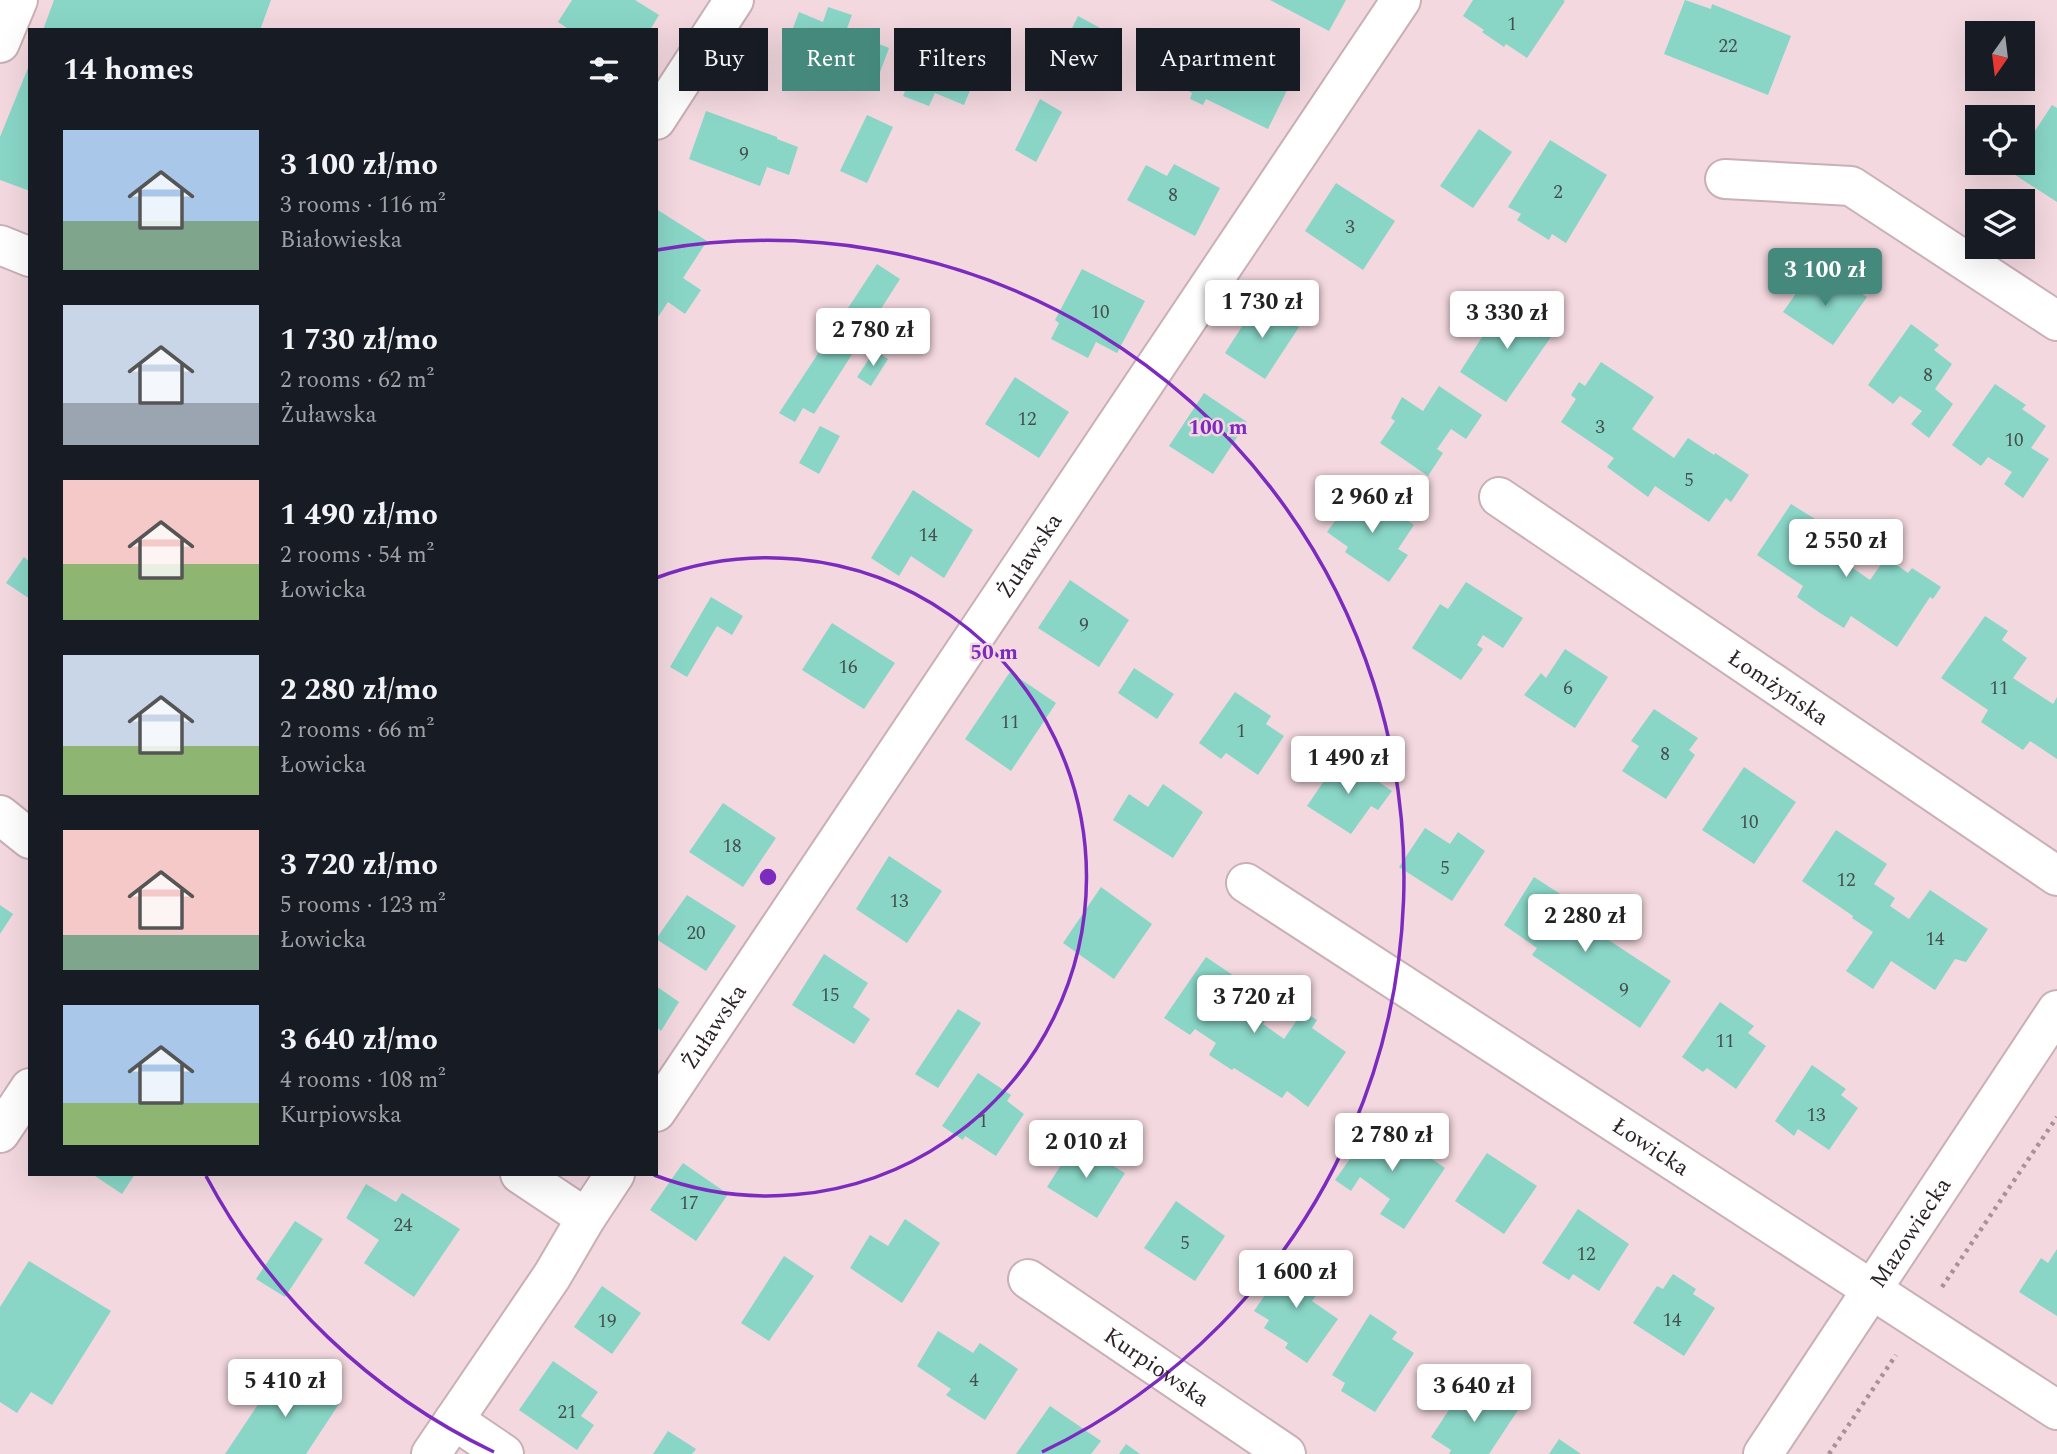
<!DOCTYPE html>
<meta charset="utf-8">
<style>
:root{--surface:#171b24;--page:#20242c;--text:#f1f3f6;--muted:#9ea1a6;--accent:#45897d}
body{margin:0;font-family:Spectral,serif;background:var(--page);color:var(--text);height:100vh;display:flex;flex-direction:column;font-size:26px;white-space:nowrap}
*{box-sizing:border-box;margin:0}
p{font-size:23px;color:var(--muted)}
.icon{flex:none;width:38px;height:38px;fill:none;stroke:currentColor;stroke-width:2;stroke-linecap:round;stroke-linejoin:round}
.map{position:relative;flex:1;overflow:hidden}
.details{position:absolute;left:28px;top:28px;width:630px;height:1148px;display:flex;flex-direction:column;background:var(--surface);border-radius:0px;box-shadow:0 7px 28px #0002}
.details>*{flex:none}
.guide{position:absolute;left:679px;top:28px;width:665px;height:63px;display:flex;gap:14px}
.needle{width:46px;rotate:194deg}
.buttons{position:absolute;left:1965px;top:21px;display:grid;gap:14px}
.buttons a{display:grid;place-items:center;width:70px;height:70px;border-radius:0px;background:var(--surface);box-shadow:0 7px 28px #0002;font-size:35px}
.price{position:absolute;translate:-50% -60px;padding:0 16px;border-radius:7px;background:#fff;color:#222;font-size:23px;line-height:46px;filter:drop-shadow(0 2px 4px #0008)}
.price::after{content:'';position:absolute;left:50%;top:42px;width:21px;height:16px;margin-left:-10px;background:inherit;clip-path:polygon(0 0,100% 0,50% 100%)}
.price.active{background:var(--accent);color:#fff}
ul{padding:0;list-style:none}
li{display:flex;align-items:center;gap:21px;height:175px;padding:0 35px}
li span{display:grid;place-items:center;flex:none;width:196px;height:140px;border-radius:0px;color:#555}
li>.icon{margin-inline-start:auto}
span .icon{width:84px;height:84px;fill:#fffc;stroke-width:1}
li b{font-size:30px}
h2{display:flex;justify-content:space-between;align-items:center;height:84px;padding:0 35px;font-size:30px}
.tag{padding:0 24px;border-radius:0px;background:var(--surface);box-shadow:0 7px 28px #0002;font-size:24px;line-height:63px}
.tag.active{background:var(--accent);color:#fff}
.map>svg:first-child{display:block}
.building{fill:#89d6c7}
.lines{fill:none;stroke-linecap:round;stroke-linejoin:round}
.minor-casing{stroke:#c9afb6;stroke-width:42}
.path{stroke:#a79298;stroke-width:4.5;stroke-dasharray:3.5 5;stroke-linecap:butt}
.minor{stroke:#fff;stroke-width:38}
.ring{fill:none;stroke:#7b2cbf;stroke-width:3.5}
.labels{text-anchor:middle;stroke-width:5;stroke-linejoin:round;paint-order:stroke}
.number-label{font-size:19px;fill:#44504e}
.street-label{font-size:23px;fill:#2d2326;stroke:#f3d8df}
.centre{fill:#7b2cbf;stroke:#f3d8df;stroke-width:3.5}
.ring-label{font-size:21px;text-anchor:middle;font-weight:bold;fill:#7b2cbf;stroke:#f3d8df;stroke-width:5;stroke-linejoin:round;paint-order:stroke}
</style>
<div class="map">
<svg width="2057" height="1454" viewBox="0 0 2057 1454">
<rect width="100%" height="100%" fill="#f3d8df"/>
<!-- building -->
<g class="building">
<path d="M54,0H271L260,30H43Z"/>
<path d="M572,0H635L659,15L650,30H570L558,22Z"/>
<path d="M1270,0H1346L1329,31Z"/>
<path d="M1473,0H1563L1565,1L1527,58L1506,44L1504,47L1482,32L1484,30L1463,16Z"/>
<path d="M1685,0L1711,9L1712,4L1791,36L1768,95L1664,54Z"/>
<path d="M828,7L852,15L846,31L889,48L876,83L786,47L799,12L823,22Z"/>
<path d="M1078,16L1102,29L1081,73L1056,61Z"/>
<path d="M929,30L956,39L955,42L985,54L964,105L935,93L929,106L903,96Z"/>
<path d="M1204,40L1292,80L1268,129L1206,99L1203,105L1190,99L1192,93L1181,87Z"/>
<path d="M30,63V191L0,180V137Z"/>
<path d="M1040,99L1062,112L1036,162L1015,150Z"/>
<path d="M2052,105L2057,108V202L2009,171L2014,163H2023V149Z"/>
<path d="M706,111L777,137V139L798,147L789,175L767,167L760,186L689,159Z"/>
<path d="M867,115L893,127L867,183L840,171Z"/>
<path d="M1479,129L1512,152L1473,208L1440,186Z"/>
<path d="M1550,140L1607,175L1566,243L1552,234L1549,240L1517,220L1521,214L1508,207Z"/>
<path d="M1174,164L1220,188L1195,236L1127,200L1146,165L1167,176Z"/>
<path d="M1336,183L1395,221L1363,270L1305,231Z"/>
<path d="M656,209L707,241L683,278L701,290L685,314L668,302L656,320Z"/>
<path d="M877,264L900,279L814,414L803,408L795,422L779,413Z"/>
<path d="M1082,269L1145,301L1117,353L1096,342L1088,358L1051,339L1059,323L1055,320Z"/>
<path d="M1809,275L1835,291L1842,281L1867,297L1833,345L1783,312Z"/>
<path d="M1506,299L1555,331L1506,402L1460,372Z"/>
<path d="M1259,300L1299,327L1265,379L1225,353Z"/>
<path d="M1911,324L1939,345L1934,350L1952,364L1935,389L1953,404L1929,438L1911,424L1922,411L1900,396L1893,404L1868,385Z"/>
<path d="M875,350L888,359L871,386L857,377Z"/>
<path d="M1601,362L1654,397L1632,429L1674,458L1688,438L1714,455L1715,453L1749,475L1731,502L1726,498L1709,522L1655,486L1648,497L1607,467L1614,458L1561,422L1576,399L1571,395L1579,382L1585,386Z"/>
<path d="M1015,377L1069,412L1039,458L985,424Z"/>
<path d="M1995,384L2026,405L2022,409L2046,426L2031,448L2049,459L2023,498L2004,484L2012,472L1988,457L1981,466L1952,445Z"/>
<path d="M1439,386L1482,415L1466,439L1451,429L1437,449L1443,453L1428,476L1380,443L1395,421L1391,418L1402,397L1423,411Z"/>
<path d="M1204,393L1247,422L1213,474L1169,446Z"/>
<path d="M820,426L840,436L819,474L799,463Z"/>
<path d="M913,490L973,530L944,578L911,556L899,576L871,558Z"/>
<path d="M1357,491L1377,506L1380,502L1414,525L1398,549L1408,555L1389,582L1345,552L1348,547L1327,532Z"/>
<path d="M1791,504L1839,534L1828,551L1870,580L1886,557L1908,573L1912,568L1941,587L1933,599L1930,597L1897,647L1851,616L1844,628L1820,613L1797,597L1803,586L1757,555Z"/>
<path d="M24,557L30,562V599L6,583Z"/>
<path d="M1070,580L1129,620L1099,667L1038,628Z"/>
<path d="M1466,582L1523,618L1503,648L1483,635L1477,645L1483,649L1461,680L1412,648L1440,604L1448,609Z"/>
<path d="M711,597L743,616L732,635L717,626L687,677L670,667Z"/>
<path d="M1985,616L2008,631L2002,640L2027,658L2013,678L2053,704L2057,697V759L2030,741L2023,750L1981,722L1988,710L1941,678Z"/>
<path d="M832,623L895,663L864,709L802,670Z"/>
<path d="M1565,649L1608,677L1575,728L1524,695L1541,673L1546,678Z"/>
<path d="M1134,668L1174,694L1157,719L1118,693Z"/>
<path d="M1010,672L1056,703L1011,771L965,739Z"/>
<path d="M1235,692L1271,716L1266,724L1284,736L1258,775L1226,753L1221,759L1199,743Z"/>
<path d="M1654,709L1698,738L1689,750L1695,755L1666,799L1622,771L1639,746L1631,741Z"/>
<path d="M1341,756L1392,791L1378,810L1371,806L1351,834L1307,806Z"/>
<path d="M1744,767L1796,802L1754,864L1702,830Z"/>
<path d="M1163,784L1203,812L1173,858L1113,820L1129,794L1148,807Z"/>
<path d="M723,803L776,838L743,887L689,852Z"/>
<path d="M1425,828L1450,844L1458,832L1485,851L1452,901L1399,867Z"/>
<path d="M1836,830L1887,864L1874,884L1895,898L1890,906L1909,919L1930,890L1988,929L1966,962L1955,959L1935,990L1891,961L1873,989L1846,971L1873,932L1852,918L1853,916L1802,881Z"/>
<path d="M889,856L942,891L907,943L856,909Z"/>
<path d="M1534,877L1588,912L1581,922L1671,981L1640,1028L1532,955L1537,948L1504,925Z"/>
<path d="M1101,887L1152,924L1114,979L1063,943Z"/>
<path d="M687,895L736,926L706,971L656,939Z"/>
<path d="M0,905L13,914L0,934Z"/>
<path d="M824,954L868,983L853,1007L870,1019L854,1044L792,1005Z"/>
<path d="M1206,957L1277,1005L1263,1024L1284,1039L1303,1011L1317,1020L1312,1028L1346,1052L1308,1107L1287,1091L1282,1098L1234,1068L1232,1070L1209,1055L1216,1043L1195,1029L1190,1035L1164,1018Z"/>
<path d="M656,986L679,1002L661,1031L656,1027Z"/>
<path d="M1720,1002L1754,1026L1748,1033L1766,1046L1736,1089L1707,1068L1703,1072L1682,1057Z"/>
<path d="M958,1009L981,1023L938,1088L915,1074Z"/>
<path d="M1812,1065L1846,1089L1841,1095L1858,1108L1829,1150L1798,1129L1794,1136L1775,1121Z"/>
<path d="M978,1073L1011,1095L1007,1101L1024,1114L996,1156L965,1136L963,1140L942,1126Z"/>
<path d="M1377,1121L1445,1168L1404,1229L1380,1214L1390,1199L1360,1177L1351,1191L1335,1180Z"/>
<path d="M1075,1143L1125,1173L1097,1218L1047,1187Z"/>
<path d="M1487,1153L1537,1186L1504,1234L1455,1201Z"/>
<path d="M683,1163L728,1194L696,1241L650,1210Z"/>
<path d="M92,1174H135L122,1194Z"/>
<path d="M366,1184L396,1202L402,1193L460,1229L414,1297L364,1263L379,1240L346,1218Z"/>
<path d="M1176,1201L1225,1236L1195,1281L1144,1248Z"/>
<path d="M1578,1209L1629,1244L1599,1291L1573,1274L1569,1280L1542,1263Z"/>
<path d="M905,1219L940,1243L902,1303L850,1268L870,1235L888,1246Z"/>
<path d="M295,1221L323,1239L285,1297L256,1279Z"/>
<path d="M2057,1249V1316L2019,1292L2041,1258L2048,1263Z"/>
<path d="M1286,1255L1305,1267L1302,1272L1323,1286L1312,1301L1338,1319L1307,1363L1285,1348L1288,1343L1264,1328L1269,1320L1254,1311L1275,1280L1270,1277Z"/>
<path d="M784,1256L814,1276L769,1341L741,1323Z"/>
<path d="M29,1261L111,1311L52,1405L31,1392L17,1413L0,1402V1307Z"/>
<path d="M1673,1274L1696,1289L1693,1294L1715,1308L1684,1356L1633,1323L1657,1286L1663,1289Z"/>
<path d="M602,1286L641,1313L612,1354L574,1327Z"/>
<path d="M1370,1314L1397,1332L1392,1339L1414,1353L1375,1412L1341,1391L1345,1383L1332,1375Z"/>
<path d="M938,1331L973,1353L980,1343L1018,1369L985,1420L946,1395L951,1389L917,1366Z"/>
<path d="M553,1361L598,1392L581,1416L594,1425L577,1450L519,1410Z"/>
<path d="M283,1367L339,1404L306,1454H225Z"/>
<path d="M1465,1386L1486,1400L1491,1392L1518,1410L1489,1454H1449L1451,1450L1431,1437Z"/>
<path d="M1050,1406L1101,1441L1091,1454H1016Z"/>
<path d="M668,1431L696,1449L692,1454H653Z"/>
<path d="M1559,1439L1581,1454H1549Z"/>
<path d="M1126,1444L1140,1454H1119Z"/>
</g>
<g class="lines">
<defs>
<g id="minor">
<path d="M0,43L18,0"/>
<path d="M656,120L734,0"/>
<path d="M1725,179L1851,186L2057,321"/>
<path d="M0,245L30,257"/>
<path id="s1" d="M1499,497L2057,876"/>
<path d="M0,815L30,839"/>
<path id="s2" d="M1246,883L2057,1410"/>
<path id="s3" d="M656,1112L1401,0"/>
<path d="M0,1133L30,1088"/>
<path d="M520,1174L586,1218"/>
<path id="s4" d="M1028,1279L1286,1454"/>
<path d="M454,1420L504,1454"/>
<path d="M431,1454L552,1276L586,1218L615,1174"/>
<path id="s5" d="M1763,1454L2057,1010"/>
</g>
</defs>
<!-- minor casing -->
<use href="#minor" class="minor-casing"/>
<!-- path -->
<g class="path">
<path d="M1942,1287L2057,1117"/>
<path d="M1829,1454L1896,1355"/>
</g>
<!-- minor -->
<use href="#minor" class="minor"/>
</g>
<!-- distance rings -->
<g class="ring">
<path d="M656 578A319 319 0 1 1 654 1175"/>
<path d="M494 1452A637 637 0 0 1 206 1176M657 250A637 637 0 0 1 1042 1452"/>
</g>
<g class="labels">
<!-- number labels -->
<g class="number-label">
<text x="1512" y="30">1</text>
<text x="1728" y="52">22</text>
<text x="744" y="160">9</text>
<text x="1558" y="198">2</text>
<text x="1173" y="201">8</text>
<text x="1350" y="233">3</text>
<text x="1100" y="318">10</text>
<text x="1928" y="381">8</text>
<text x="1027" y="425">12</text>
<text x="1600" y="433">3</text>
<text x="2014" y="446">10</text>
<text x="1689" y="486">5</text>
<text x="928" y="541">14</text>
<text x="1084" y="631">9</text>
<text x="848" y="673">16</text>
<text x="1568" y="694">6</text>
<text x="1999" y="694">11</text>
<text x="1010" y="728">11</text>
<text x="1241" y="737">1</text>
<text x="1665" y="760">8</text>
<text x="1749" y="828">10</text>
<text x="732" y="852">18</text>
<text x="1445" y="874">5</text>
<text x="1846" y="886">12</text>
<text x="899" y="907">13</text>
<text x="696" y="939">20</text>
<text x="1935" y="945">14</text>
<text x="1624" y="996">9</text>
<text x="830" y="1001">15</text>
<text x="1725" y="1047">11</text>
<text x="1816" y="1121">13</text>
<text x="983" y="1127">1</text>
<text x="689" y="1209">17</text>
<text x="403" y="1231">24</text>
<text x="1185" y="1249">5</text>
<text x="1586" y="1260">12</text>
<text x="1672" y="1326">14</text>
<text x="607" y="1327">19</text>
<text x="974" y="1386">4</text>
<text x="567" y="1418">21</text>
</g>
<!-- street labels -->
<g class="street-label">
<text dy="8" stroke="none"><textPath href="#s3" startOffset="670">Żuławska</textPath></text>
<text dy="8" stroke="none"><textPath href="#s1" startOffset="338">Łomżyńska</textPath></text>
<text dy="8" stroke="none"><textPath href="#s3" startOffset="103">Żuławska</textPath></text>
<text dy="8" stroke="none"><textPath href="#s2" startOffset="483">Łowicka</textPath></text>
<text dy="8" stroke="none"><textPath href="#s5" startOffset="266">Mazowiecka</textPath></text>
<text dy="8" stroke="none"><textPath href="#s4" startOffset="156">Kurpiowska</textPath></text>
</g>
</g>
<circle cx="768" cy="877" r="10" class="centre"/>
<g class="ring-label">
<text x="1218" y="434">100 m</text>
<text x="994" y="659">50 m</text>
</g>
</svg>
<div class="buttons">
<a><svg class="needle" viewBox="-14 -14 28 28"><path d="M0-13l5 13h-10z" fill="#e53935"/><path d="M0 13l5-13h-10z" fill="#9ea1a6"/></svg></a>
<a><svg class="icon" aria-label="locate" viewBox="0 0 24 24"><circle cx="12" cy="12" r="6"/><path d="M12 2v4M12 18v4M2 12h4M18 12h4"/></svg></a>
<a><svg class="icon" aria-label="layers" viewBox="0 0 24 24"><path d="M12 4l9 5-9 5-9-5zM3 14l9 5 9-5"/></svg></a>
</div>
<b class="price active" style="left:1825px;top:308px">3 100 zł</b>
<b class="price" style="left:1262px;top:340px">1 730 zł</b>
<b class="price" style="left:1507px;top:351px">3 330 zł</b>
<b class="price" style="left:873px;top:368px">2 780 zł</b>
<b class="price" style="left:1372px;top:535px">2 960 zł</b>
<b class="price" style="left:1846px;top:579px">2 550 zł</b>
<b class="price" style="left:1348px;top:796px">1 490 zł</b>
<b class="price" style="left:1585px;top:954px">2 280 zł</b>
<b class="price" style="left:1254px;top:1035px">3 720 zł</b>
<b class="price" style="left:1392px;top:1173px">2 780 zł</b>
<b class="price" style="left:1086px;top:1180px">2 010 zł</b>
<b class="price" style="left:1296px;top:1310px">1 600 zł</b>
<b class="price" style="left:285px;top:1419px">5 410 zł</b>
<b class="price" style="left:1474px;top:1424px">3 640 zł</b>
<div class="guide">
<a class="tag">Buy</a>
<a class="tag active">Rent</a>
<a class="tag">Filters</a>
<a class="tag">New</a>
<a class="tag">Apartment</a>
</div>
<section class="details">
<h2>14 homes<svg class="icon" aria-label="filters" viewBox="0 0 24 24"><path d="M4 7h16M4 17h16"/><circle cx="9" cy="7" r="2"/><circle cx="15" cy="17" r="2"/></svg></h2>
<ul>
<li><span style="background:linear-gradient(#a9c7e8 65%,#7fa58c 0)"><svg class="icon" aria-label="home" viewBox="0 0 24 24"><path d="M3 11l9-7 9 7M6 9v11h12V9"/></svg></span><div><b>3 100 zł/mo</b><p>3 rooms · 116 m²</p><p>Białowieska</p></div></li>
<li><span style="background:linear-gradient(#c9d6e8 70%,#9aa5b1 0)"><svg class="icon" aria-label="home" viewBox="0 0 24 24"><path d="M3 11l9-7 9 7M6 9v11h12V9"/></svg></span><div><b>1 730 zł/mo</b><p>2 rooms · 62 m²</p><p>Żuławska</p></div></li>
<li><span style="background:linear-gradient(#f6c9c9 60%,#8fb573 0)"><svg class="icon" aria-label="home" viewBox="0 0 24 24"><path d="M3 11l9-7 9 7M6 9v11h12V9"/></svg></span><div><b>1 490 zł/mo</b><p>2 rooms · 54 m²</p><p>Łowicka</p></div></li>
<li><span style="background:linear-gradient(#c9d6e8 65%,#8fb573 0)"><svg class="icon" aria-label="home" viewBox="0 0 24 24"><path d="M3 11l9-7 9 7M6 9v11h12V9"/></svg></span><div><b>2 280 zł/mo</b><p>2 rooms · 66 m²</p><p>Łowicka</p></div></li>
<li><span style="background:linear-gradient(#f6c9c9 75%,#7fa58c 0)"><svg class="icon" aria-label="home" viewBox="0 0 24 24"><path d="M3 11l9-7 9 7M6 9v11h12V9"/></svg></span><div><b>3 720 zł/mo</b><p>5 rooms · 123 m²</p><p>Łowicka</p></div></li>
<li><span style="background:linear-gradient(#a9c7e8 70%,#8fb573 0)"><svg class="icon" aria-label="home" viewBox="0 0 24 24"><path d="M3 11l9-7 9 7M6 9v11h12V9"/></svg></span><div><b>3 640 zł/mo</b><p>4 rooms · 108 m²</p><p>Kurpiowska</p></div></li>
</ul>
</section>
</div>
